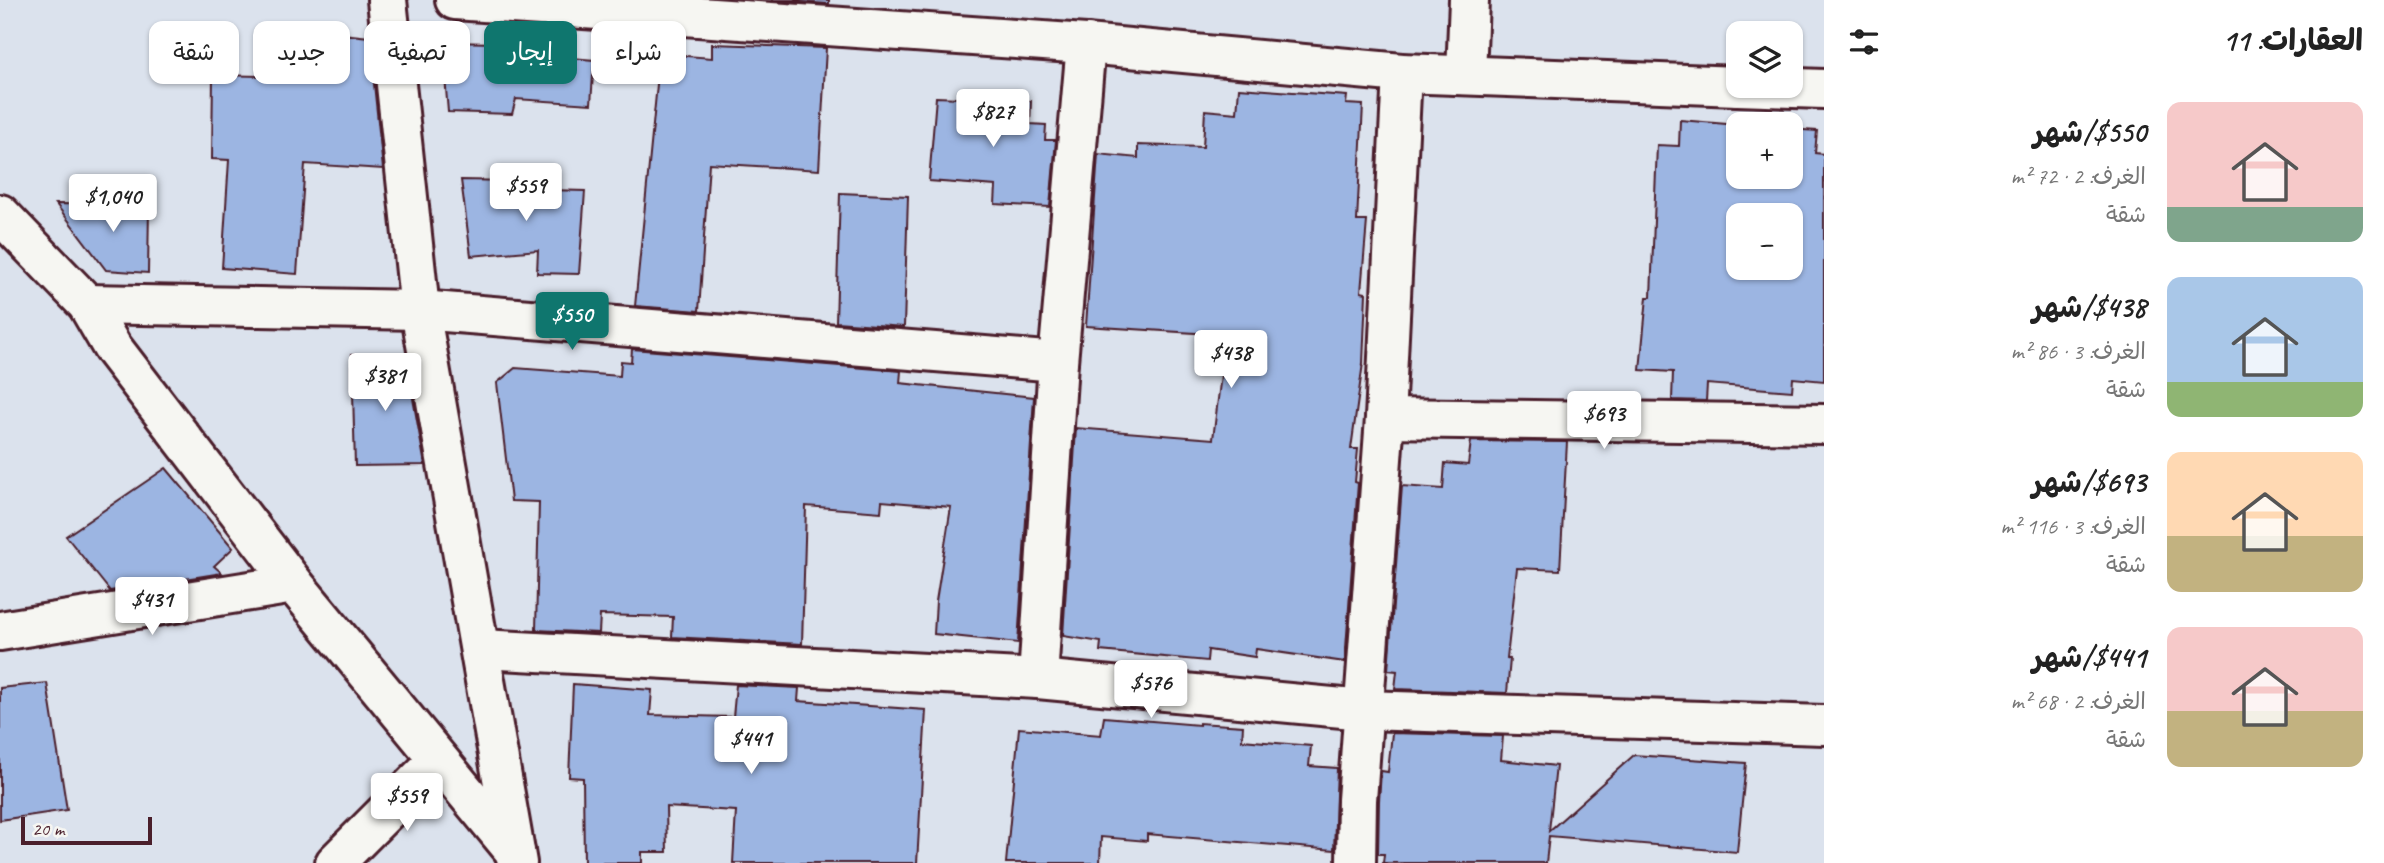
<!DOCTYPE html>
<html lang="ar">
<meta charset="utf-8">
<style>
:root{--surface:#fff;--page:#f6f6f6;--text:#222;--muted:#767676;--accent:#0f766e}
body{margin:0;font-family:Caveat,"Playpen Sans Arabic",sans-serif;background:var(--page);color:var(--text);direction:rtl;height:100vh;display:flex;flex-direction:column;font-size:26px;white-space:nowrap}
*{box-sizing:border-box;margin:0}
p{font-size:23px;color:var(--muted)}
.icon{flex:none;width:38px;height:38px;fill:none;stroke:currentColor;stroke-width:2;stroke-linecap:round;stroke-linejoin:round}
.map{position:relative;flex:1;overflow:hidden;direction:ltr}
.panel{display:flex;flex-direction:column;background:var(--surface);width:560px}
.panel>*{flex:none}
.banner{position:absolute;left:21px;top:21px;width:665px;height:63px;direction:rtl;display:flex;gap:14px}
.fabs{position:absolute;left:1726px;top:21px;display:grid;gap:14px}
.fabs a{display:grid;place-items:center;width:77px;height:77px;border-radius:14px;background:var(--surface);box-shadow:0 2px 5px #0004;font-size:35px}
.scale{position:absolute;left:21px;bottom:18px;width:131px;box-sizing:border-box;padding-left:7px;border:4px solid #4a1f2b;border-top:0;font-size:19px;line-height:24px;white-space:nowrap;color:#4a1f2b;-webkit-text-stroke:5px #f6f6f2;paint-order:stroke}
.price{position:absolute;translate:-50% -60px;padding:0 16px;border-radius:7px;background:#fff;color:#222;font-size:23px;line-height:46px;filter:drop-shadow(0 2px 4px #0008)}
.price::after{content:'';position:absolute;left:50%;top:42px;width:21px;height:16px;margin-left:-10px;background:inherit;clip-path:polygon(0 0,100% 0,50% 100%)}
.price.on{background:var(--accent);color:#fff}
ul{padding:0;list-style:none}
li{display:flex;align-items:center;gap:21px;height:175px;padding:0 21px}
li span{display:grid;place-items:center;flex:none;width:196px;height:140px;border-radius:14px;color:#555}
li>.icon{margin-inline-start:auto}
span .icon{width:84px;height:84px;fill:#fffc;stroke-width:1}
li b{font-size:30px}
h2{display:flex;justify-content:space-between;align-items:center;height:84px;padding:0 21px;font-size:30px}
.chip{padding:0 24px;border-radius:14px;background:var(--surface);box-shadow:0 2px 5px #0004;font-size:24px;line-height:63px}
.chip.on{background:var(--accent);color:#fff}
main{display:flex;flex:1;min-height:0}
.map>svg:first-child{display:block}
.building{fill:#9cb5e2;stroke:#4a1f2b;stroke-width:2;fill-rule:evenodd}
.lines{fill:none;stroke-linecap:round;stroke-linejoin:round}
.minor-casing{stroke:#4a1f2b;stroke-width:44}
.minor{stroke:#f6f6f2;stroke-width:38}
</style>
<main>
<section class="panel">
<h2>العقارات: 11<svg class="icon" aria-label="filters" viewBox="0 0 24 24"><path d="M4 7h16M4 17h16"/><circle cx="9" cy="7" r="2"/><circle cx="15" cy="17" r="2"/></svg></h2>
<ul>
<li><span style="background:linear-gradient(#f6c9c9 75%,#7fa58c 0)"><svg class="icon" aria-label="home" viewBox="0 0 24 24"><path d="M3 11l9-7 9 7M6 9v11h12V9"/></svg></span><div><b>$550/شهر</b><p>الغرف: 2 · 72 m²</p><p>شقة</p></div></li>
<li><span style="background:linear-gradient(#a9c7e8 75%,#8fb573 0)"><svg class="icon" aria-label="home" viewBox="0 0 24 24"><path d="M3 11l9-7 9 7M6 9v11h12V9"/></svg></span><div><b>$438/شهر</b><p>الغرف: 3 · 86 m²</p><p>شقة</p></div></li>
<li><span style="background:linear-gradient(#ffd9b3 60%,#c2b280 0)"><svg class="icon" aria-label="home" viewBox="0 0 24 24"><path d="M3 11l9-7 9 7M6 9v11h12V9"/></svg></span><div><b>$693/شهر</b><p>الغرف: 3 · 116 m²</p><p>شقة</p></div></li>
<li><span style="background:linear-gradient(#f6c9c9 60%,#c2b280 0)"><svg class="icon" aria-label="home" viewBox="0 0 24 24"><path d="M3 11l9-7 9 7M6 9v11h12V9"/></svg></span><div><b>$441/شهر</b><p>الغرف: 2 · 68 m²</p><p>شقة</p></div></li>
</ul>
</section>
<div class="map">
<svg width="1824" height="863" viewBox="0 0 1824 863">
<rect width="100%" height="100%" fill="#dbe2ed"/>
<filter id="ink" filterUnits="userSpaceOnUse"><feTurbulence type="fractalNoise" baseFrequency=".0143" numOctaves="2"/><feDisplacementMap in="SourceGraphic" scale="14" xChannelSelector="R" yChannelSelector="G"/><feConvolveMatrix kernelMatrix="1 2 1 2 8 2 1 2 1" color-interpolation-filters="sRGB"/></filter>
<g filter="url(#ink)">
<!-- building -->
<g class="building">
<path d="M771,0H829V4Z"/>
<path d="M286,28L369,37L383,169L305,164L297,274L222,268L229,160L212,159L213,75L261,76V39L286,40Z"/>
<path d="M442,42L500,43V52L594,60L591,104L516,99L512,114L448,112Z"/>
<path d="M712,44L826,48L819,170L709,163L699,311L635,306L660,54L712,58Z"/>
<path d="M1239,88L1347,96L1346,104L1363,105L1357,221H1367L1361,292L1366,293L1363,363L1351,449H1358L1355,482L1358,483L1345,662L1256,649L1255,657L1208,650L1207,661L1100,651L1101,642L1063,636L1076,428L1213,439L1226,335L1086,326L1098,154L1138,158V145L1203,147L1205,110L1237,113Z"/>
<path d="M936,97L1031,101L1030,124L1046,125L1045,140H1056L1050,207L995,204L996,186L929,181Z"/>
<path d="M1680,120L1738,125V177H1790V129L1817,131L1815,153L1824,154V381L1793,378L1792,391L1707,384L1706,401L1672,400L1673,372L1640,370L1647,297H1651L1657,145L1679,146ZM1738,215H1790V268H1738Z"/>
<path d="M461,180L511,181L512,189L585,191L579,274L537,273L538,250L471,256Z"/>
<path d="M840,193L908,196L904,327L836,322Z"/>
<path d="M56,204L149,205L148,273L106,270Z"/>
<path d="M632,349L901,371L900,383L1034,397L1018,643L934,634L936,601L951,507L882,501L881,512L806,506L802,644L672,637L673,617L600,615L599,633L536,630L539,502L511,501L497,383L515,368L620,376L621,361L631,362Z"/>
<path d="M405,354L425,465L355,466L352,355Z"/>
<path d="M1471,441L1567,442L1560,570L1517,568L1507,658L1510,659L1507,693L1395,689L1397,671L1388,670L1402,486L1443,489L1445,463L1468,465Z"/>
<path d="M166,468L233,548L214,566L222,573L110,591L66,536Z"/>
<path d="M47,683L67,810L0,820V688Z"/>
<path d="M573,684L652,690L650,715L733,717L736,685L799,688L798,701L926,710L917,863H733L736,811L666,807L667,852H642V863H584L583,778L569,777Z"/>
<path d="M1104,717L1199,725V723L1243,726L1242,740L1311,746L1309,766L1337,768L1334,850L1147,834V841L1101,837L1100,863H1006L1019,728L1101,735Z"/>
<path d="M1392,733L1503,736L1501,760L1556,766L1549,831L1634,755L1746,763L1737,852L1549,836L1546,863H1383L1384,854H1378L1379,801L1381,771L1388,772Z"/>
</g>
<g class="lines">
<defs>
<g id="minor">
<path d="M387,0L420,310L517,863"/>
<path d="M455,0L1086,44L1402,73L1738,86"/>
<path d="M1466,75L1469,0"/>
<path d="M1738,86L1824,89"/>
<path d="M0,214L87,304L112,347L294,584L515,852"/>
<path d="M87,304L420,310L1058,362"/>
<path d="M1385,418L1824,424"/>
<path d="M0,631L294,584"/>
<path d="M481,649L1038,679L1364,710L1824,725"/>
<path d="M1038,679L1058,362L1086,44"/>
<path d="M335,863L438,760"/>
<path d="M1356,863L1357,800L1385,418L1402,73"/>
</g>
</defs>
<!-- minor casing -->
<use href="#minor" class="minor-casing"/>
<!-- minor -->
<use href="#minor" class="minor"/>
</g>
</g>
</svg>
<div class="fabs">
<a><svg class="icon" aria-label="layers" viewBox="0 0 24 24"><path d="M12 4l9 5-9 5-9-5zM3 14l9 5 9-5"/></svg></a>
<a>+</a>
<a>−</a>
</div>
<div class="scale">20 m</div>
<b class="price" style="left:993px;top:149px">$827</b>
<b class="price" style="left:526px;top:223px">$559</b>
<b class="price" style="left:113px;top:234px">$1,040</b>
<b class="price on" style="left:572px;top:352px">$550</b>
<b class="price" style="left:1231px;top:390px">$438</b>
<b class="price" style="left:385px;top:413px">$381</b>
<b class="price" style="left:1604px;top:451px">$693</b>
<b class="price" style="left:152px;top:637px">$431</b>
<b class="price" style="left:1151px;top:720px">$576</b>
<b class="price" style="left:751px;top:776px">$441</b>
<b class="price" style="left:407px;top:833px">$559</b>
<div class="banner">
<a class="chip">شراء</a>
<a class="chip on">إيجار</a>
<a class="chip">تصفية</a>
<a class="chip">جديد</a>
<a class="chip">شقة</a>
</div>
</div>
</main>
